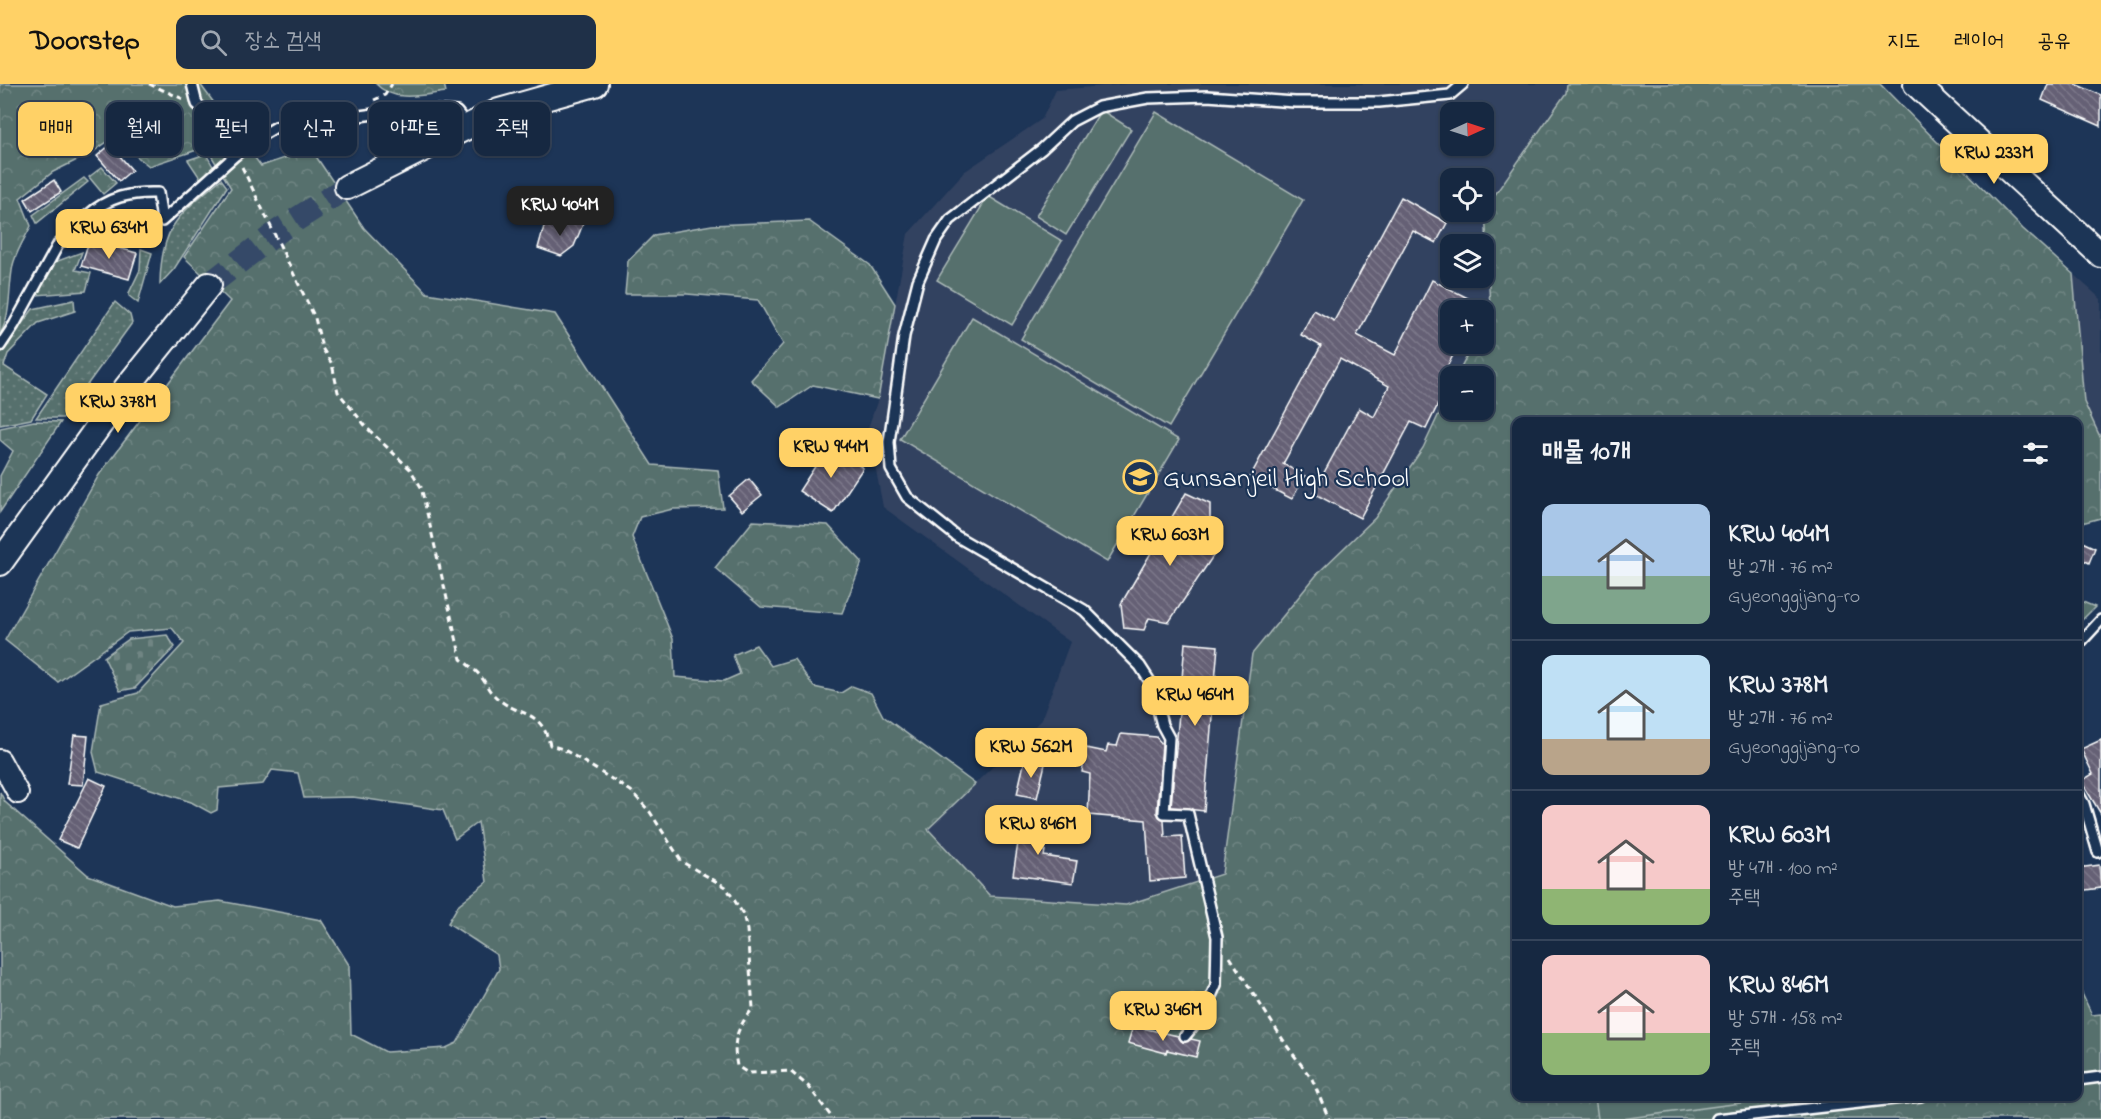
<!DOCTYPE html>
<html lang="ko">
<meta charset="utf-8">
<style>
:root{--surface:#162841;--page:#1f3048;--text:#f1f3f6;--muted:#9ea6b1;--line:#35445a;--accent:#ffd166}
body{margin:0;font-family:"Indie Flower","Poor Story",sans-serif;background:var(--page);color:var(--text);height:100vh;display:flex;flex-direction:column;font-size:22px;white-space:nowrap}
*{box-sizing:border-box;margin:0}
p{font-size:20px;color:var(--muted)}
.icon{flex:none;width:33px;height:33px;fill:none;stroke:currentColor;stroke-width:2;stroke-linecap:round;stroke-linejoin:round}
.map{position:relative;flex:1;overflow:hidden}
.drawer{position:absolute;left:1512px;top:333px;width:570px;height:684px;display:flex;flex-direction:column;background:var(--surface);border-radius:12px;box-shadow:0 2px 4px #0004,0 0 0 2px var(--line)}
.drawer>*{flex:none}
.hud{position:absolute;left:18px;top:18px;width:570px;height:54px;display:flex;gap:12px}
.needle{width:39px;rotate:87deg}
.tools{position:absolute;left:1440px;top:18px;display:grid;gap:12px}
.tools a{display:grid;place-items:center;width:54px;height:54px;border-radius:12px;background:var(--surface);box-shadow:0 2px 4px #0004,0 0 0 2px var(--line);font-size:30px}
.price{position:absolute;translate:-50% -51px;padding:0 14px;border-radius:12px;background:var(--accent);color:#111;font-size:20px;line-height:39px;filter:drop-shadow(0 2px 3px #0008)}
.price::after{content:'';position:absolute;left:50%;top:36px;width:18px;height:14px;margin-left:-9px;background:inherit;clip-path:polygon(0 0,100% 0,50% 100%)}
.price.selected{background:#222;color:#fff}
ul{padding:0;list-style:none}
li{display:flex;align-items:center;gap:18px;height:150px;padding:0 30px}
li+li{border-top:2px solid var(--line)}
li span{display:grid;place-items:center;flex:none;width:168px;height:120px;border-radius:12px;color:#555}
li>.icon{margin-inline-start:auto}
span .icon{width:72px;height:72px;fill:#fffc;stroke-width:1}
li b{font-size:26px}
h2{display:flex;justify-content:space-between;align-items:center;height:72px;padding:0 30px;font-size:26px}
.pill{padding:0 21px;border-radius:12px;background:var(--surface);box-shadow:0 2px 4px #0004,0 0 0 2px var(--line);font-size:21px;line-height:54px}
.pill.selected{background:var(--accent);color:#111}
header{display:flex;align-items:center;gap:36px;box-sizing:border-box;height:84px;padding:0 30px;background:var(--accent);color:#111}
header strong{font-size:28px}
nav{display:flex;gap:33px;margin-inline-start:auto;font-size:21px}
.search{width:420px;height:54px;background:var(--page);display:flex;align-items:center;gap:15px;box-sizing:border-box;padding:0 21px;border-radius:12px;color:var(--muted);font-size:22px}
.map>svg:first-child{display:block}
.built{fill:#334260;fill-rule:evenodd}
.grass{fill:url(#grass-dots);stroke:#aab8b6;stroke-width:1.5}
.forest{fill:url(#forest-crowns);stroke:#aab8b6;stroke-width:1.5}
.cemetery{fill:url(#cemetery-stones);stroke:#aab8b6;stroke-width:1.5}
.garden{fill:#56706d;stroke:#aab8b6;stroke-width:1.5}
.building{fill:url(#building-back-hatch);stroke:#fff;stroke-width:1.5}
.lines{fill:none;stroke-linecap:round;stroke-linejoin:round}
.tertiary-tunnel{stroke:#344968;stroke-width:24;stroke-dasharray:24 12;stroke-linecap:butt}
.service-casing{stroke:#fff;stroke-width:14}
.minor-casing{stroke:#fff;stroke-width:24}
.tertiary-casing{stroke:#fff;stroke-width:28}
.path{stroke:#fff;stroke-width:3;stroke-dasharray:6 4.5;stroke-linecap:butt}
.service{stroke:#1d3557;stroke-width:9}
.minor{stroke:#1d3557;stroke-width:20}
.tertiary{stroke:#1d3557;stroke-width:24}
.labels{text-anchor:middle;stroke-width:4.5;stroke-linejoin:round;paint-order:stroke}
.poi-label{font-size:27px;fill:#fff;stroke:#1d3557;text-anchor:start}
</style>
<header>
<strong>Doorstep</strong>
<div class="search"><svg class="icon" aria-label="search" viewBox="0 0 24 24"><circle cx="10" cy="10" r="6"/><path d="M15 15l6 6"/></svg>장소 검색</div>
<nav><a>지도</a><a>레이어</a><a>공유</a></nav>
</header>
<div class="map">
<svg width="2101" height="1035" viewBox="0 0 2101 1035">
<defs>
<pattern id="grass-dots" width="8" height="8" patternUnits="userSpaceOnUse" patternTransform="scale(1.5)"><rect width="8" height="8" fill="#56706d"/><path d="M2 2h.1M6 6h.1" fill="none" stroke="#6f8583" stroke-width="1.8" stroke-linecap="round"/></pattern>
<pattern id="forest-crowns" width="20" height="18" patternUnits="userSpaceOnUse" patternTransform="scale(1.5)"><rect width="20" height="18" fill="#56706d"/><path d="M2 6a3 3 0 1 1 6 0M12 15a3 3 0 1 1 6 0" fill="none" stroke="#6f8583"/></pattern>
<pattern id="cemetery-stones" width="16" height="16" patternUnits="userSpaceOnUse" patternTransform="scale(1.5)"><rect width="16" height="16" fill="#56706d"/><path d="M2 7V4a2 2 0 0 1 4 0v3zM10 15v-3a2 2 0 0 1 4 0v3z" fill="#6f8583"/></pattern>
<pattern id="building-back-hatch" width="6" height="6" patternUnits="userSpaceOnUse" patternTransform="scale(1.5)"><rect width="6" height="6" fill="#656075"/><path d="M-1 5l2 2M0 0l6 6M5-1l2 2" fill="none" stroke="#7c788a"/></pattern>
</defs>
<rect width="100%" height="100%" fill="#1d3557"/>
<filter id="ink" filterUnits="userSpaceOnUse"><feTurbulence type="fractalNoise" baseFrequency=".0167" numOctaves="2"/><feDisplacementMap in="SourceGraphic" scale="12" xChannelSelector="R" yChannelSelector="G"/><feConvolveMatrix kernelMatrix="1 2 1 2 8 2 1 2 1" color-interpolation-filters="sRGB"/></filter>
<g filter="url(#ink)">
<!-- built -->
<g class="built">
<path d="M1127,0H1567L1566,9L1486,125L1490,223L1484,237V226H1450V260H1473L1457,292H1450V306L1423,364L1375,434L1319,488L1252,570L1222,791L1126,821L990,812L928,745L1041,636L1070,558L883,423L868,344L878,315L908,150L964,88L1042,35L1056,6ZM1450,28H1484V62H1450ZM1450,94H1484V128H1450ZM1450,160H1484V194H1450Z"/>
<path d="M2073,190L2101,215V355L2084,319Z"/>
</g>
<!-- grass -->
<g class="grass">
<path d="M206,70L215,86L202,97L188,76Z"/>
<path d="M221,95L227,103L174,185L160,200C161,141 179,131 221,95Z"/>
<path d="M141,165L152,169L138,219L129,212V209L140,186Z"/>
<path d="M82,168L75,186L91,189L86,207L37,211L55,178Z"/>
<path d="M74,216L75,227L38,239L8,270L4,282L47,310L31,335L0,341V269L33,225Z"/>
<path d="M115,218L130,231L132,239L63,334H36Z"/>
</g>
<!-- forest -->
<g class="forest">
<path d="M0,0H200L261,82L311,65L364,144L427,209L555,230L652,381L718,386L723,424L673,425L640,433L632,453L673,555L675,593L724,597L740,590L733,571L756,561L771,582L794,575L814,603L841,609L852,602L871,609L883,632L975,700L928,745L990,812L1126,821L1222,790L1252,570L1319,488L1375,434L1423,364L1450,306V326H1484V292H1457L1473,260H1484V237L1490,223L1485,125L1566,9L1567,0H1880L2023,145L2073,190L2084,318L2101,355V434L2078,440V338H1516V1012H2078V901L2092,931L2101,930V1035H0V708L5,718L88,791L173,822L220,817L321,836L349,881L351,950L386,968L446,964L457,959L499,885L497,871L448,839L459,820L487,798L478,738L455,755L443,726L353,713L304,714L298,689L272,686L263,700L219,704L217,726L211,729L191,718L98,688L93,668L101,619L138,609L184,559L172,544L128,548L58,598L5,556L99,391L230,217L184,173L231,104L206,63L149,82L113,54L91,69L53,88L20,114L31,142C25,154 16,168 13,181C8,204 12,230 0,250Z"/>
<path d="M376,0H444L446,8C422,11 394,19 376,0Z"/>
<path d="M102,83L116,99L103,110L89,93Z"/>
<path d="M84,94L88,98L37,139L33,131Z"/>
<path d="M809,137L870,181L895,220L878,315L813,301L780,323L751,296L783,260L758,216L687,210H625L628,177L654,151L712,141Z"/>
<path d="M34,337L61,338L0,428V392L13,367L0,356V344Z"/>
<path d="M753,437L828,441L862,478L842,529L761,523L715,484Z"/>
<path d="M2078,516L2095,523L2078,540Z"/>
</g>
<!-- cemetery -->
<path class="cemetery" d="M167,551L175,563L135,604L120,607L104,573L129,555Z"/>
<!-- garden -->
<g class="garden">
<path d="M1101,26L1131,45L1066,151L1036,132Z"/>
<path d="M1156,28L1303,116L1169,343L1021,255Z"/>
<path d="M988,112L1062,157L1012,241L937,196Z"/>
<path d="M972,233L1179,356L1107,478L900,355Z"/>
<path d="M1770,1013V1015L1621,1035H1598L1595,1013Z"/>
</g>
<!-- building -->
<g class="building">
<path d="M2048,0H2075L2101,11V42L2042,16Z"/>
<path d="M110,61L132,86L119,97L97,72Z"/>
<path d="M54,96L61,108L32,127L25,115Z"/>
<path d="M1401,113L1447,139L1436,159L1413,147L1357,251L1395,271L1432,196L1470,215L1465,226H1450V260H1459L1439,298L1447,302L1426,345L1411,338L1360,434L1313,409L1359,324L1374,333L1389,302L1340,275L1283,380L1305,392L1292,415L1250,393L1321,262L1301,251L1314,226L1334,237Z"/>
<path d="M565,133L583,140L574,162L561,172L538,164L545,139L559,143Z"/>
<path d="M97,158L137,169L129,195L81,182L87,163Z"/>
<path d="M829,361L863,384L833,429L799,407Z"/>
<path d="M749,395L762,411L742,427L729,412Z"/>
<path d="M1186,409L1210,420V435L1200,455L1217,466L1169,538L1149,534L1144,546L1124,544L1121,520Z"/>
<path d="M2078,456L2095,464L2089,479L2078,473Z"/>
<path d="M1185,559L1218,562L1204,727L1171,723Z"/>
<path d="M1121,650L1156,653L1162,660L1157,729L1164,736L1165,753L1182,752L1185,794L1150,797L1146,736L1088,731L1090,690L1082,688L1086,664L1106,668L1108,661L1117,662Z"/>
<path d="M74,651L88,652L83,701L67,700Z"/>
<path d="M2101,656V730L2081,697L2093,690L2081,665Z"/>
<path d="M1025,675L1045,680L1037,714L1017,710Z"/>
<path d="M89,694L106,702L77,764L58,756Z"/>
<path d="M1012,738L1049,745L1044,772L1077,777L1073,799L1013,791L1018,759L1009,757Z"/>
<path d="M2099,781L2101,804L2078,807V784Z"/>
<path d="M1133,942L1178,952L1183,958L1191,955L1200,957L1196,973L1167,966L1166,969L1128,959Z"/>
</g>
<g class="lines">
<!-- tertiary-tunnel -->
<path class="tertiary-tunnel" d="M209,201L280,146L347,103"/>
<defs>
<g id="service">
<path d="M192,0L197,20L224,45L237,70"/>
<path d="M0,262L14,241L59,159C70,151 77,141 87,132C108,113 130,108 158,109L162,137L249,59L276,43L412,25L457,28L468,42"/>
<path d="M2078,561L2101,536"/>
<path d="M2078,709L2084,720L2098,768"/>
<path d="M1185,952L1203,930L1216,901L1217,853L1188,730L1164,729L1169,654L1162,641L1151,599L1140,582L1084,526L956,452L907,413L891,385L889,358L904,252L918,197L936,156L950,136L1042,65L1072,37L1099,23L1148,14L1207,12L1295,18H1379L1450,11L1463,0"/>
<path d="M2078,996L2101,993"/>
<path d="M1717,1035L1921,1012"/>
</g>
<path id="minor" d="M0,676L18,709"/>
<g id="tertiary">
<path d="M1916,0L2101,171"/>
<path d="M347,103L499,27L595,0"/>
<path d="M0,479L127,303L209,201"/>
</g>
</defs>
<!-- service casing -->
<use href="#service" class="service-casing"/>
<!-- minor casing -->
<use href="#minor" class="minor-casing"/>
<!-- tertiary casing -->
<use href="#tertiary" class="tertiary-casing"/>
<!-- path -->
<g class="path">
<path d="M149,0L183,15"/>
<path d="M374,16L385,11L392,0"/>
<path d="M242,83L315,234L322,264L332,280L338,308L368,345L410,385L421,403L461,575C468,581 477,587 482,594C486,599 488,606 493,610C516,635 540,621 550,661L563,665L631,707L650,728L682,778L726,803L743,830L747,846L753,924C737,945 732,955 737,982L748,989L790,987L809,1003L833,1035"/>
<path d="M1230,873L1287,962L1312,995L1329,1035"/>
</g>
<!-- service -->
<use href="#service" class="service"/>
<!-- minor -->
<use href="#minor" class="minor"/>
<!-- tertiary -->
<use href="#tertiary" class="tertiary"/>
</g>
</g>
<!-- icons -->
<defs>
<symbol id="school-ring" viewBox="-11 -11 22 22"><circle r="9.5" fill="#1d3557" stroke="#ffd166" stroke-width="1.5"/><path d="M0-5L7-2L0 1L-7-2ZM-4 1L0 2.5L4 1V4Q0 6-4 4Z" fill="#ffd166"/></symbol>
</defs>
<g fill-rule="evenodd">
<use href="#school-ring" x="1121" y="374" width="38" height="38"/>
</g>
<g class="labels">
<!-- poi labels -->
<g class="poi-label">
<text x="1163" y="402">Gunsanjeil High School</text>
</g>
</g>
</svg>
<div class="tools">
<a><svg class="needle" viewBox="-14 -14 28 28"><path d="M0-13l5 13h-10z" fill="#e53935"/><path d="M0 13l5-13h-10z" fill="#9ea6b1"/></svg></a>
<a><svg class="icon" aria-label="locate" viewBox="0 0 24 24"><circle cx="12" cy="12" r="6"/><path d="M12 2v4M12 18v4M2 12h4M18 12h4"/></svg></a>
<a><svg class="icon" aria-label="layers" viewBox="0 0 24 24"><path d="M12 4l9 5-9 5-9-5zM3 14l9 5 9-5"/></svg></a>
<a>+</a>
<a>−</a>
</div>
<b class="price" style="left:1994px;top:101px">KRW 233M</b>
<b class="price selected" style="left:560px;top:153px">KRW 404M</b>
<b class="price" style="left:109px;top:176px">KRW 634M</b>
<b class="price" style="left:118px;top:350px">KRW 378M</b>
<b class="price" style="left:831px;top:395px">KRW 944M</b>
<b class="price" style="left:1170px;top:483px">KRW 603M</b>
<b class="price" style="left:1195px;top:643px">KRW 464M</b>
<b class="price" style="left:1031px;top:695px">KRW 562M</b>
<b class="price" style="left:1038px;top:772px">KRW 846M</b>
<b class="price" style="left:1163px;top:958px">KRW 346M</b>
<div class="hud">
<a class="pill selected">매매</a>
<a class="pill">월세</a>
<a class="pill">필터</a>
<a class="pill">신규</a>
<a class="pill">아파트</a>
<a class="pill">주택</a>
</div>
<section class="drawer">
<h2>매물 10개<svg class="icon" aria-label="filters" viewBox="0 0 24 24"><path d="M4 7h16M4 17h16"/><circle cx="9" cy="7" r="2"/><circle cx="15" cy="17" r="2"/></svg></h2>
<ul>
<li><span style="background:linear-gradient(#a9c7e8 60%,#7fa58c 0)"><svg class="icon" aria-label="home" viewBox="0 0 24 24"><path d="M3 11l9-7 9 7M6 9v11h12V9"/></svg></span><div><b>KRW 404M</b><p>방 2개 · 76 m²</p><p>Gyeonggijang-ro</p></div></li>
<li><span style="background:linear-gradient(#bfe0f5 70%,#b9a48a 0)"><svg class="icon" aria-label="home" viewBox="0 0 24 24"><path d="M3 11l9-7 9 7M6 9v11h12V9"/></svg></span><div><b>KRW 378M</b><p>방 2개 · 76 m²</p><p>Gyeonggijang-ro</p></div></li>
<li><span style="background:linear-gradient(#f6c9c9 70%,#8fb573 0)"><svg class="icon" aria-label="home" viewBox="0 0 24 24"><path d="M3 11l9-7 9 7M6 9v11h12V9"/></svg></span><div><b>KRW 603M</b><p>방 4개 · 100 m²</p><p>주택</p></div></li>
<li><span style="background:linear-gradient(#f6c9c9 65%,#8fb573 0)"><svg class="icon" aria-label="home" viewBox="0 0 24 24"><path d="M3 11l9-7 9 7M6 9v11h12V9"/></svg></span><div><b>KRW 846M</b><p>방 5개 · 158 m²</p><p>주택</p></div></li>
</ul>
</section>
</div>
